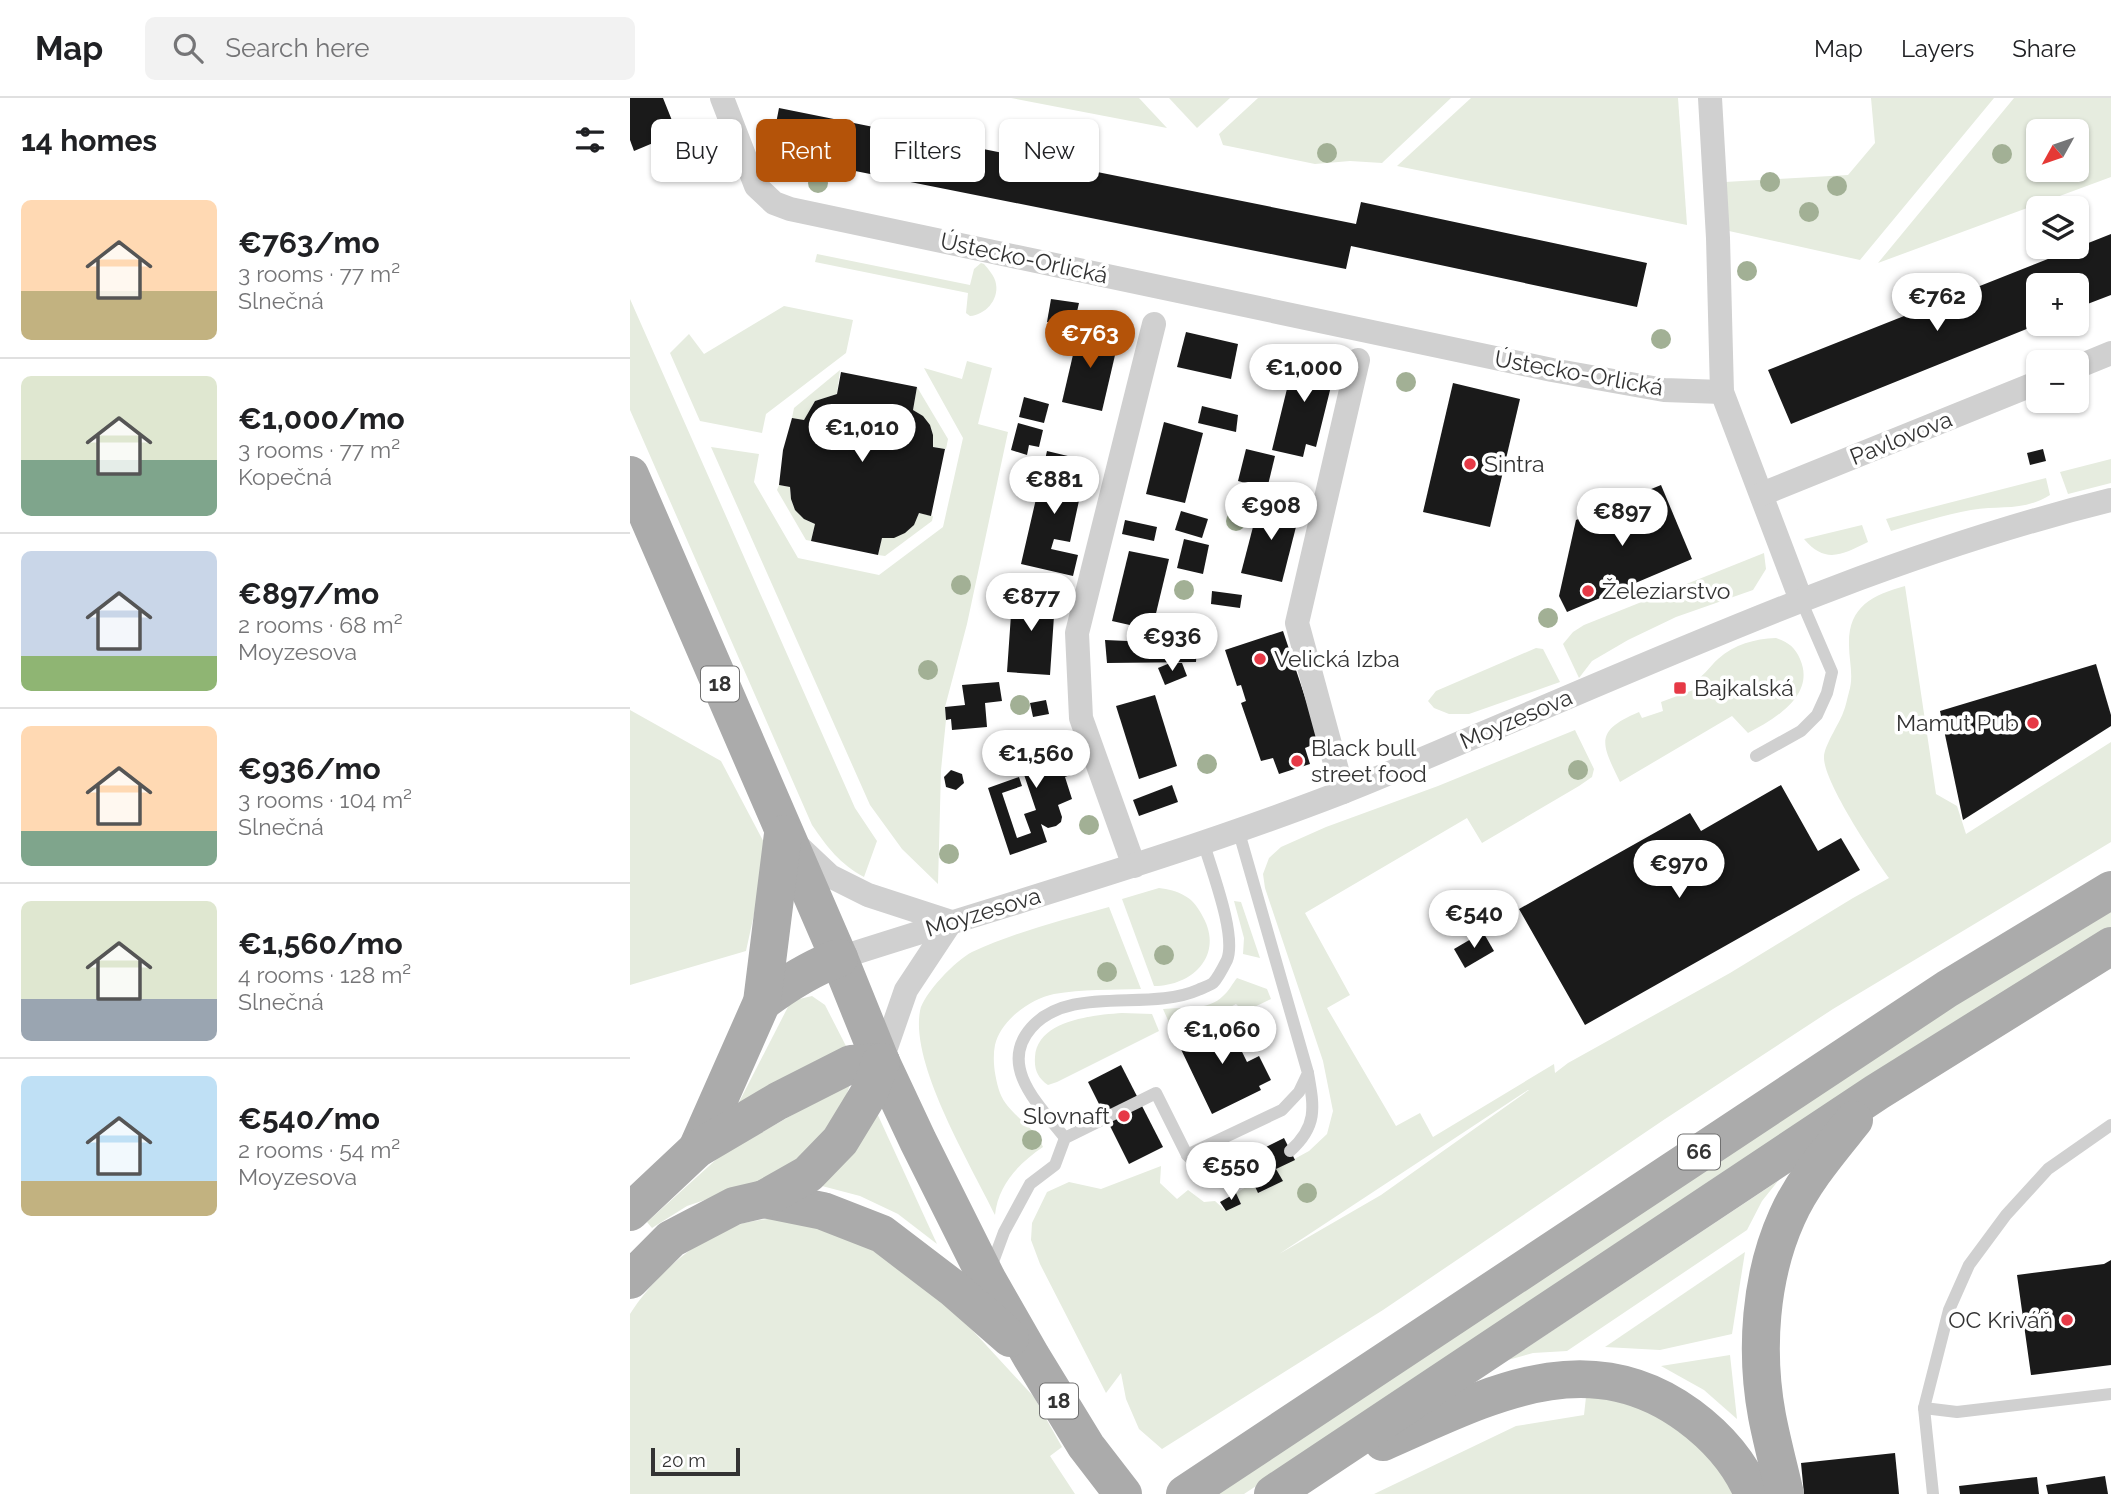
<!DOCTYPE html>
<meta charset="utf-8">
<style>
:root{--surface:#fff;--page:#f2f2f2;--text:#202124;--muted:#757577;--line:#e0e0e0;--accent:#b45309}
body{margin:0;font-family:Raleway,sans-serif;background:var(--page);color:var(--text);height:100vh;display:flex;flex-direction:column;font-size:26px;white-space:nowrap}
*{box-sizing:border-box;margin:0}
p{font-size:23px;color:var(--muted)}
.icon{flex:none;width:38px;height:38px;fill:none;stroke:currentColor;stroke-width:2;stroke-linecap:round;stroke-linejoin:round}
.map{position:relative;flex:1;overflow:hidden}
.panel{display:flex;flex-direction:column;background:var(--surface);width:630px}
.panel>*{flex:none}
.guide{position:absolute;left:21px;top:21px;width:665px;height:63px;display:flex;gap:14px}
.needle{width:46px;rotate:230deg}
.tools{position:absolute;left:1396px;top:21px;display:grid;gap:14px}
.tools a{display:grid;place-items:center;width:63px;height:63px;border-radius:10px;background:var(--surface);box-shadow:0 2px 5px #0004;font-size:35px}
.scale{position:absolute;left:21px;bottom:18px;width:89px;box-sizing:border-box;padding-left:7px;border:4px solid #333;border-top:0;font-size:19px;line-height:24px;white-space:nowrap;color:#333;-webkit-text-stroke:5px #fff;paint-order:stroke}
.price{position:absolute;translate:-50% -60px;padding:0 16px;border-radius:24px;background:#fff;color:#222;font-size:23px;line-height:46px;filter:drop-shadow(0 2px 4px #0008)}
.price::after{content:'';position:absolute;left:50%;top:42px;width:21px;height:16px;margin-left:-10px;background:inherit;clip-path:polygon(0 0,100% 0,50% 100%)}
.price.selected{background:var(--accent);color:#fff}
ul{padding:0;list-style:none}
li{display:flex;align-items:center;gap:21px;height:175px;padding:0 21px}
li+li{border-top:2px solid var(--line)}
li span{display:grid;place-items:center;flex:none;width:196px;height:140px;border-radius:10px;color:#555}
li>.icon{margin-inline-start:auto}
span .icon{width:84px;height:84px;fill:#fffc;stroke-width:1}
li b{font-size:30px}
h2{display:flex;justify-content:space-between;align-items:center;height:84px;padding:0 21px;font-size:30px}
.tag{padding:0 24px;border-radius:10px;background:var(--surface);box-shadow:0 2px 5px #0004;font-size:24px;line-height:63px}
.tag.selected{background:var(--accent);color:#fff}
header{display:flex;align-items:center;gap:42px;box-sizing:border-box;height:98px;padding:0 35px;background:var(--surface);border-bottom:2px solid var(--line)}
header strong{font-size:33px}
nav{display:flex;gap:38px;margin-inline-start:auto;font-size:24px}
.search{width:490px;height:63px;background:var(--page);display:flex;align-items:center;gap:18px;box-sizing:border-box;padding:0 24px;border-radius:10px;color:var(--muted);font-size:26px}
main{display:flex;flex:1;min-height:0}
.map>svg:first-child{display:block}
.green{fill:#e6ecdf;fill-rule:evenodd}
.building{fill:#1a1a1a}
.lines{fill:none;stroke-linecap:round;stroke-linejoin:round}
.service{stroke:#d0d0d0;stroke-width:12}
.minor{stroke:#d0d0d0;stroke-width:24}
.primary{stroke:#ababab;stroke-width:38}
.tree{fill:#a2b095}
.poi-dot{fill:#e63946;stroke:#fff;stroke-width:2.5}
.labels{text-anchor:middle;stroke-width:7;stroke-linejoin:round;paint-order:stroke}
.shield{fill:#fff;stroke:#707070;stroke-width:2}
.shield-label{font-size:21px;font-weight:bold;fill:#333}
.street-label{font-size:23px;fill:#333;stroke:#fff}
.poi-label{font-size:23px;fill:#333;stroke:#fff;text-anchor:start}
</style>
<header>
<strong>Map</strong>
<div class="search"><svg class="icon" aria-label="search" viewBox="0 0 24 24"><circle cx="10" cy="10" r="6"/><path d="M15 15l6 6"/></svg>Search here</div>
<nav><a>Map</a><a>Layers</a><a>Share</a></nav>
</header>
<main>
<section class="panel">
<h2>14 homes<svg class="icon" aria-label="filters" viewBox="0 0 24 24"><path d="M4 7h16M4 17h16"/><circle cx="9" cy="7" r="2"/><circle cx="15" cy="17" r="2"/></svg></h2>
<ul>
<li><span style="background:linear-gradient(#ffd9b3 65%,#c2b280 0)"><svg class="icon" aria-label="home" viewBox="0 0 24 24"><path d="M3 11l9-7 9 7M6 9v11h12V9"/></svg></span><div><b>€763/mo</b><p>3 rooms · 77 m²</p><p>Slnečná</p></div></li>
<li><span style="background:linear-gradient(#dfe7d0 60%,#7fa58c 0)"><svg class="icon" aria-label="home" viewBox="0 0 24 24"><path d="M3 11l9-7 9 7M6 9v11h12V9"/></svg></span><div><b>€1,000/mo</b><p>3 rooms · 77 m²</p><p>Kopečná</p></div></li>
<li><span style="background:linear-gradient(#c9d6e8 75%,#8fb573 0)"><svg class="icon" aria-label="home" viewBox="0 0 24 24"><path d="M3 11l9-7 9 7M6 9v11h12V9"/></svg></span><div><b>€897/mo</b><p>2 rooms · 68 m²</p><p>Moyzesova</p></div></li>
<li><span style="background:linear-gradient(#ffd9b3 75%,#7fa58c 0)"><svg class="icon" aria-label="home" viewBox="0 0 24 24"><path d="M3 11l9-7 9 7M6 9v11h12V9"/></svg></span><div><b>€936/mo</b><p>3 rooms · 104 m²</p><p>Slnečná</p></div></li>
<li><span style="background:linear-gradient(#dfe7d0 70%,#9aa5b1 0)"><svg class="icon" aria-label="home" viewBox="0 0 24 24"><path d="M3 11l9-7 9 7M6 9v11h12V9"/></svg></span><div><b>€1,560/mo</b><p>4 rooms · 128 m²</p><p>Slnečná</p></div></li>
<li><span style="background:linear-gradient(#bfe0f5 75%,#c2b280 0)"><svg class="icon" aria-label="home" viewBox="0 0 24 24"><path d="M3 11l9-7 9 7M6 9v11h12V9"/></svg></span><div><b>€540/mo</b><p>2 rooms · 54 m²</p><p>Moyzesova</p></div></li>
</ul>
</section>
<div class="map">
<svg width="1481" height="1396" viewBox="0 0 1481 1396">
<rect width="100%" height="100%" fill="#fff"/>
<!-- green -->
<g class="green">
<path d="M381,0H509L537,30Z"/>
<path d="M539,0H600L567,30Z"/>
<path d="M628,0H821L752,65L720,63L685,66L593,47L589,36Z"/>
<path d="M841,0H1048L1057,127L767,68Z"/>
<path d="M1241,0H1364L1230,162L1099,133L1095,84L1218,77L1245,45Z"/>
<path d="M1384,0H1481V79L1248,165ZM1409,33H1447V72H1409Z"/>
<path d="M187,156L340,187L344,171L351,165L354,166C358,171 365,178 366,186C369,202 355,217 340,218L336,215L338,195L185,164Z"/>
<path d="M0,201L225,710L247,743L234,779C210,766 197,749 182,727L0,312Z"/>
<path d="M154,208L223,222L216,255L136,316L132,335L70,323L40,255L59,236L74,256Z"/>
<path d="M337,263L362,270L348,326L378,334L337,526L315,609L316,622L311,672L308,786L272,751L240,707L81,349L129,356L124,384L168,460L249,477L313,429L333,340L294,270L332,281Z"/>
<path d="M210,272L207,296L185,303L174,322L162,320L164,310Z"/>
<path d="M287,289L318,341L316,351L303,349C305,332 297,320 283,312Z"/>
<path d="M1481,361V385L1438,396L1430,374Z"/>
<path d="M1416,380L1420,397C1392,414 1372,407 1341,412C1314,417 1288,425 1261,433L1256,421Z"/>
<path d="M149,387L160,389C160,407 168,420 185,426L181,443L176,442L147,392Z"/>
<path d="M289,415L303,418L302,423L255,458L248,457L252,440C270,441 283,432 289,415Z"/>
<path d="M1232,427L1238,444C1213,456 1196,467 1174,441Z"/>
<path d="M1134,455L1136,471L1123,492L1046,519L998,542L962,563L949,580L933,546L943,534L954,527Z"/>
<path d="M1275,488L1306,696L1327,708L1336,736L1481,644V744L1203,911L1035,1021L753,1212L532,1351L509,1331L496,1301L491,1275L476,1295L410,1166L401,1142L402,1125L417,1094L439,1084L471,1091L531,1068L530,1085L547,1101L558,1092L574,1104L585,1103L596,1113L611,1106L606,1095L623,1085L629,1095L652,1083L646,1071L679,1053L697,1036L703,1013L693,963L635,790L633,776L639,760L651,749L696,729L808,688L945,632L964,671L962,679L949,688L852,745L837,720L675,815L720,897L697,910L766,1028L790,1015L803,1039L924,966L925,975L938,965L1100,875L1223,800L1259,780C1244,759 1193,683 1194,659C1194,648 1209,626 1213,615C1216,608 1217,601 1219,594C1224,578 1219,563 1219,547C1218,509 1242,497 1275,488ZM899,992L751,1097L649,1156L898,992Z"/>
<path d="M1146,540C1158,544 1165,549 1170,561C1186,597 1145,621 1118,635L1102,618L990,684C971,645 964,633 1009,614L1012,620L1033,613L1031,604L1066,591L1062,584C1073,580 1079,569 1088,561C1105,546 1124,541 1146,540Z"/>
<path d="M906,550L913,551L930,584L839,616H819L804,610L798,603L806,593Z"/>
<path d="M0,612L91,663L138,752L116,853L0,887Z"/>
<path d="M529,790C538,791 547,793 555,798C563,802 569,811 573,819C594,857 563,888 524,888L492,801Z"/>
<path d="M604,803L611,804L630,860L613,856L614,840Z"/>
<path d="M479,809L511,891C482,892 452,891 424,896C400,901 371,922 365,947C362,962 365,980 370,995C379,1018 405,1027 413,1049C389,1065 368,1087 365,1117C341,1067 280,967 290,913C293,896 326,862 342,854C385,834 433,822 479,809Z"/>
<path d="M1481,810V830L1199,1007L614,1396H583L1192,991Z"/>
<path d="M607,880L637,891L641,901L614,914L606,906L545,938L533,911C552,909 579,913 593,898C599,893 602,886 607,880Z"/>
<path d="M182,898L195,907L216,948L106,1010L161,903Z"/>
<path d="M492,915L522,916L529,933L427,984L418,987C408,980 404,972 405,959C407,922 464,917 492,915Z"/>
<path d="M221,983L214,1005L196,1039L145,1078L57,1108L22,1130L17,1124L89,1059Z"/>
<path d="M246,1013L307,1146L268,1116L230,1098L192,1088Z"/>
<path d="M1148,1083L1132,1103L1117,1132L937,1253L903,1255L878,1262Z"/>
<path d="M157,1118L265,1157L322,1210L404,1299L432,1349L420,1358L445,1396H0V1216C24,1178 69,1137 114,1125C128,1122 143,1120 157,1118Z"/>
<path d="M1115,1154L1102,1236L1030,1252L975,1249Z"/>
<path d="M1100,1257L1107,1321L1074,1292L1031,1268Z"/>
<path d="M957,1290L1036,1314L1114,1396H744L886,1328L954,1317Z"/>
</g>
<!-- building -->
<g class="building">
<path d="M0,0H33L47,35L4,53L0,42Z"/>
<path d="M149,10L726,126L731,104L1017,165L1007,209L721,148L716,171L140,56Z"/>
<path d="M1481,136V197L1447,210V187H1409V226L1161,326L1138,272Z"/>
<path d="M421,201L449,205L443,231L417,224Z"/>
<path d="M449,231L489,240L472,313L432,304Z"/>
<path d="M556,234L608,246L601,281L547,269Z"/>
<path d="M666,254L707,264L686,349L676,346L673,359L642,352Z"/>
<path d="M211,274L287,289L283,312L293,318L300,327L303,337V349L315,351L301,418L289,415L284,427L275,435L264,440H252L248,457L181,443L185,426L174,421L165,412L161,401L160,389L149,387L153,352L162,320L174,322L185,303L207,296Z"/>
<path d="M823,285L890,301L860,429L793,414Z"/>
<path d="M394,299L419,306L414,325L389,319Z"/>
<path d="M572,308L608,317L606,334L568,325Z"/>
<path d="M534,324L573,335L555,405L516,396Z"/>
<path d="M388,325L413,332L409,349L399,347L397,357L381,352Z"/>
<path d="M616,351L645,358L637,391L608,383Z"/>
<path d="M1413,351L1416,363L1400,367L1397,355Z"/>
<path d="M417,353L442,359L440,371L455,375L440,444L424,441L421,451L448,457L443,478L391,466Z"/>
<path d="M1031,387L1062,461L937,514L929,498L946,422Z"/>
<path d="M630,402L670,413L652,484L611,475Z"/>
<path d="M551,413L578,421L572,440L545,432Z"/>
<path d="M495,422L527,429L524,443L492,436Z"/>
<path d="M554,441L579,447L573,476L547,470Z"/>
<path d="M499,453L539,461L522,532L482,523Z"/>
<path d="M383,488L408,490V502L425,503L420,577L377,574Z"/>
<path d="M582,493L612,497L610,510L581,506Z"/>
<path d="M653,533L690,644L675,650L680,666L649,676L643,660L631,663L611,605L616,603L611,587L607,588L595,552Z"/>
<path d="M475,542L567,546L566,564L477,565Z"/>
<path d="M540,565H552L557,578L535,587L528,570Z"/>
<path d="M1466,566L1481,617V628L1333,722L1310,613Z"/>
<path d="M369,584L372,603L355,605L357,629L322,632L321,621L316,622L315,609L335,607L332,587Z"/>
<path d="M525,597L547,668L509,681L486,608Z"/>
<path d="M416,602L419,616L403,619L400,605Z"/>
<path d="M421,632L428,654L434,653L443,676L435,679L442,701L428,707L432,719L431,724L426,728L418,730L411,726L417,744L380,757L358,690L389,679L392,688L372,695L387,740L401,735L394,716L406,712L383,644Z"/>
<path d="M321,672L332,676L334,685L326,692L316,689L314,679Z"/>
<path d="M542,687L548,704L509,718L503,702Z"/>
<path d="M1151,687L1188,753L1211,740L1230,772L955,927L889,811L1060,715L1071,733Z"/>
<path d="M853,834L864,853L835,870L824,851Z"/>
<path d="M595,919L617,964L629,958L641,982L629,988L631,992L582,1016L547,943Z"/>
<path d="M491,967L533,1049L499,1066L458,984Z"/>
<path d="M654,1040L665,1062L646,1071L653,1083L628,1095L612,1061Z"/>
<path d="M606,1095L611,1106L596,1113L590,1104Z"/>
<path d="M1481,1162V1267L1401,1277L1387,1177L1474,1166Z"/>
<path d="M1265,1355L1269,1396H1174L1171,1365Z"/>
<path d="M1475,1378L1478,1396H1418L1416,1387Z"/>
<path d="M1407,1379L1409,1396H1330L1329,1388Z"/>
</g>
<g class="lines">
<!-- service -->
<g class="service">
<path d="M1126,658L1171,633L1187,617L1197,595L1202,574L1171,502"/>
<path d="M435,1040C411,1009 367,969 401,930C439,886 518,914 568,892C572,890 579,888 583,885C588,880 594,868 597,862C607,837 581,771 573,743"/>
<path d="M660,1053C688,1028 684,1009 678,975"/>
<path d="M557,1057L585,1083H601L618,1074"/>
<path d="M360,1172L374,1134L400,1086L425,1067L435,1040L526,995L557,1057L652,1012L669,994L678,975L608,731"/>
<path d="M1294,1310L1327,1314L1481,1296"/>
<path d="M1303,1396L1294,1310L1319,1212L1339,1167L1376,1117L1418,1071L1481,1027"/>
</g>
<!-- minor -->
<g class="minor">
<path d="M92,0L126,88L144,105L160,111L922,272L1034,292L1092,294"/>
<path d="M1080,0L1088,140L1092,294L1171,502"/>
<path d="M1447,269L1481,255"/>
<path d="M1132,396L1409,284"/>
<path d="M713,694L667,525L728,262"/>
<path d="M167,747L200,778L238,797L321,824"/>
<path d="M504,768L451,620L447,535L524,226"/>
<path d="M209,860C377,806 548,758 713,694C757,677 801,657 844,639C1053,551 1260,456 1481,402"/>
<path d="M251,964L276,892L321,824"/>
</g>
<!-- primary -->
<g class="primary">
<path d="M0,377L209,860L251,964L288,1043L357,1181L401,1258L456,1348L493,1396"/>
<path d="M132,904C156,886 181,870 209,860"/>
<path d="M67,1051L132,904L153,736"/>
<path d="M134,1101L193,1113L252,1136L324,1191L380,1240"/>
<path d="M0,1114L67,1051L148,1003L221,966L251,964"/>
<path d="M0,1182L41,1141L104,1108L134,1101L178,1076L210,1043L238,997L251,964"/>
<path d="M753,1344C854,1300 956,1242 1059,1318C1086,1338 1110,1365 1123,1396"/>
<path d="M555,1396L1317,891L1481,792"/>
<path d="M643,1396L1247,994L1481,848"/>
<path d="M1155,1396C1149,1370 1142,1344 1137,1318C1125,1253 1130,1179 1157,1119C1173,1083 1200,1052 1224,1022"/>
</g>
</g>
<!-- trees -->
<g class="tree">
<circle cx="697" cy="55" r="10"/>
<circle cx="1372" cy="56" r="10"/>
<circle cx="1140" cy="84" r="10"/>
<circle cx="188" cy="85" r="10"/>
<circle cx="1207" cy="88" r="10"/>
<circle cx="1179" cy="114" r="10"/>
<circle cx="1117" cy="173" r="10"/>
<circle cx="1031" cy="241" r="10"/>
<circle cx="776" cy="284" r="10"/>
<circle cx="606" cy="423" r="10"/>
<circle cx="331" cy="487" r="10"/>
<circle cx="554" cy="492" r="10"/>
<circle cx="918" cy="520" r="10"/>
<circle cx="298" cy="572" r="10"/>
<circle cx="390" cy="607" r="10"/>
<circle cx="577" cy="666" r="10"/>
<circle cx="948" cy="672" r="10"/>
<circle cx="459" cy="727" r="10"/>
<circle cx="319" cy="756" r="10"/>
<circle cx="534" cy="857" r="10"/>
<circle cx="477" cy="874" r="10"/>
<circle cx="556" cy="928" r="10"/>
<circle cx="402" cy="1042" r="10"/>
<circle cx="677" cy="1095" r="10"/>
</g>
<!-- markers -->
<g class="poi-dot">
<circle cx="840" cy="366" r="7"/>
<circle cx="958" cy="493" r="7"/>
<circle cx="630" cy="561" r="7"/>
<rect x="1043" y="583" width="14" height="14" rx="3.5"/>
<circle cx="1403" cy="625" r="7"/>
<circle cx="667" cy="663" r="7"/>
<circle cx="494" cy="1018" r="7"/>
<circle cx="1437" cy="1222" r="7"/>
</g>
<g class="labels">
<!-- shield labels -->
<g class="shield">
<rect x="71" y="568.5" width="38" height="35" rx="5"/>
<rect x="1048" y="1036.5" width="42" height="35" rx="5"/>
<rect x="410" y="1285.5" width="38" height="35" rx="5"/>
</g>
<g class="shield-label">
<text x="90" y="593">18</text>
<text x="1069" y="1061">66</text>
<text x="429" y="1310">18</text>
</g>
<!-- street labels -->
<g class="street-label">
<text transform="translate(394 160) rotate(12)" y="8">Ústecko-Orlická</text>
<text transform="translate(949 275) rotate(10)" y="8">Ústecko-Orlická</text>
<text transform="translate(1271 340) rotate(-22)" y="8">Pavlovova</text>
<text transform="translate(886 621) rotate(-23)" y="8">Moyzesova</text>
<text transform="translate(353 814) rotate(-17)" y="8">Moyzesova</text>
</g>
<!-- poi labels -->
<g class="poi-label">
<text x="854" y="374">Sintra</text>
<text x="972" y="501">Železiarstvo</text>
<text x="644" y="569">Velická Izba</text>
<text x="1064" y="598">Bajkalská</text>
<text x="1389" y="633" text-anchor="end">Mamut Pub</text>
<text x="681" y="658">Black bull<tspan x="681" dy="26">street food</tspan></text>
<text x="480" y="1026" text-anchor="end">Slovnaft</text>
<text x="1423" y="1230" text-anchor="end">OC Kriváň</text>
</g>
</g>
</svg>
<div class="tools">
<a><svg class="needle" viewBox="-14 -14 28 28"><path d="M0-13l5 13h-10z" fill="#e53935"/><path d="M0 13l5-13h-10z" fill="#757577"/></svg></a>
<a><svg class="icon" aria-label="layers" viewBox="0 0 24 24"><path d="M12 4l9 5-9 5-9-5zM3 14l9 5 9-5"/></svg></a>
<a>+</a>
<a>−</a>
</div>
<div class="scale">20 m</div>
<b class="price" style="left:1307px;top:235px">€762</b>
<b class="price selected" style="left:460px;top:272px">€763</b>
<b class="price" style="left:674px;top:306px">€1,000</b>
<b class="price" style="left:232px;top:366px">€1,010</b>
<b class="price" style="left:424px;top:418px">€881</b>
<b class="price" style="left:641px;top:444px">€908</b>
<b class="price" style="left:992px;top:450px">€897</b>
<b class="price" style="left:401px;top:535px">€877</b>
<b class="price" style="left:542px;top:575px">€936</b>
<b class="price" style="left:406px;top:692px">€1,560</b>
<b class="price" style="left:1049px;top:802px">€970</b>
<b class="price" style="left:844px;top:852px">€540</b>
<b class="price" style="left:592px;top:968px">€1,060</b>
<b class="price" style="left:601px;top:1104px">€550</b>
<div class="guide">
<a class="tag">Buy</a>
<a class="tag selected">Rent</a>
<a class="tag">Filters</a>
<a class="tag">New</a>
</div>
</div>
</main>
